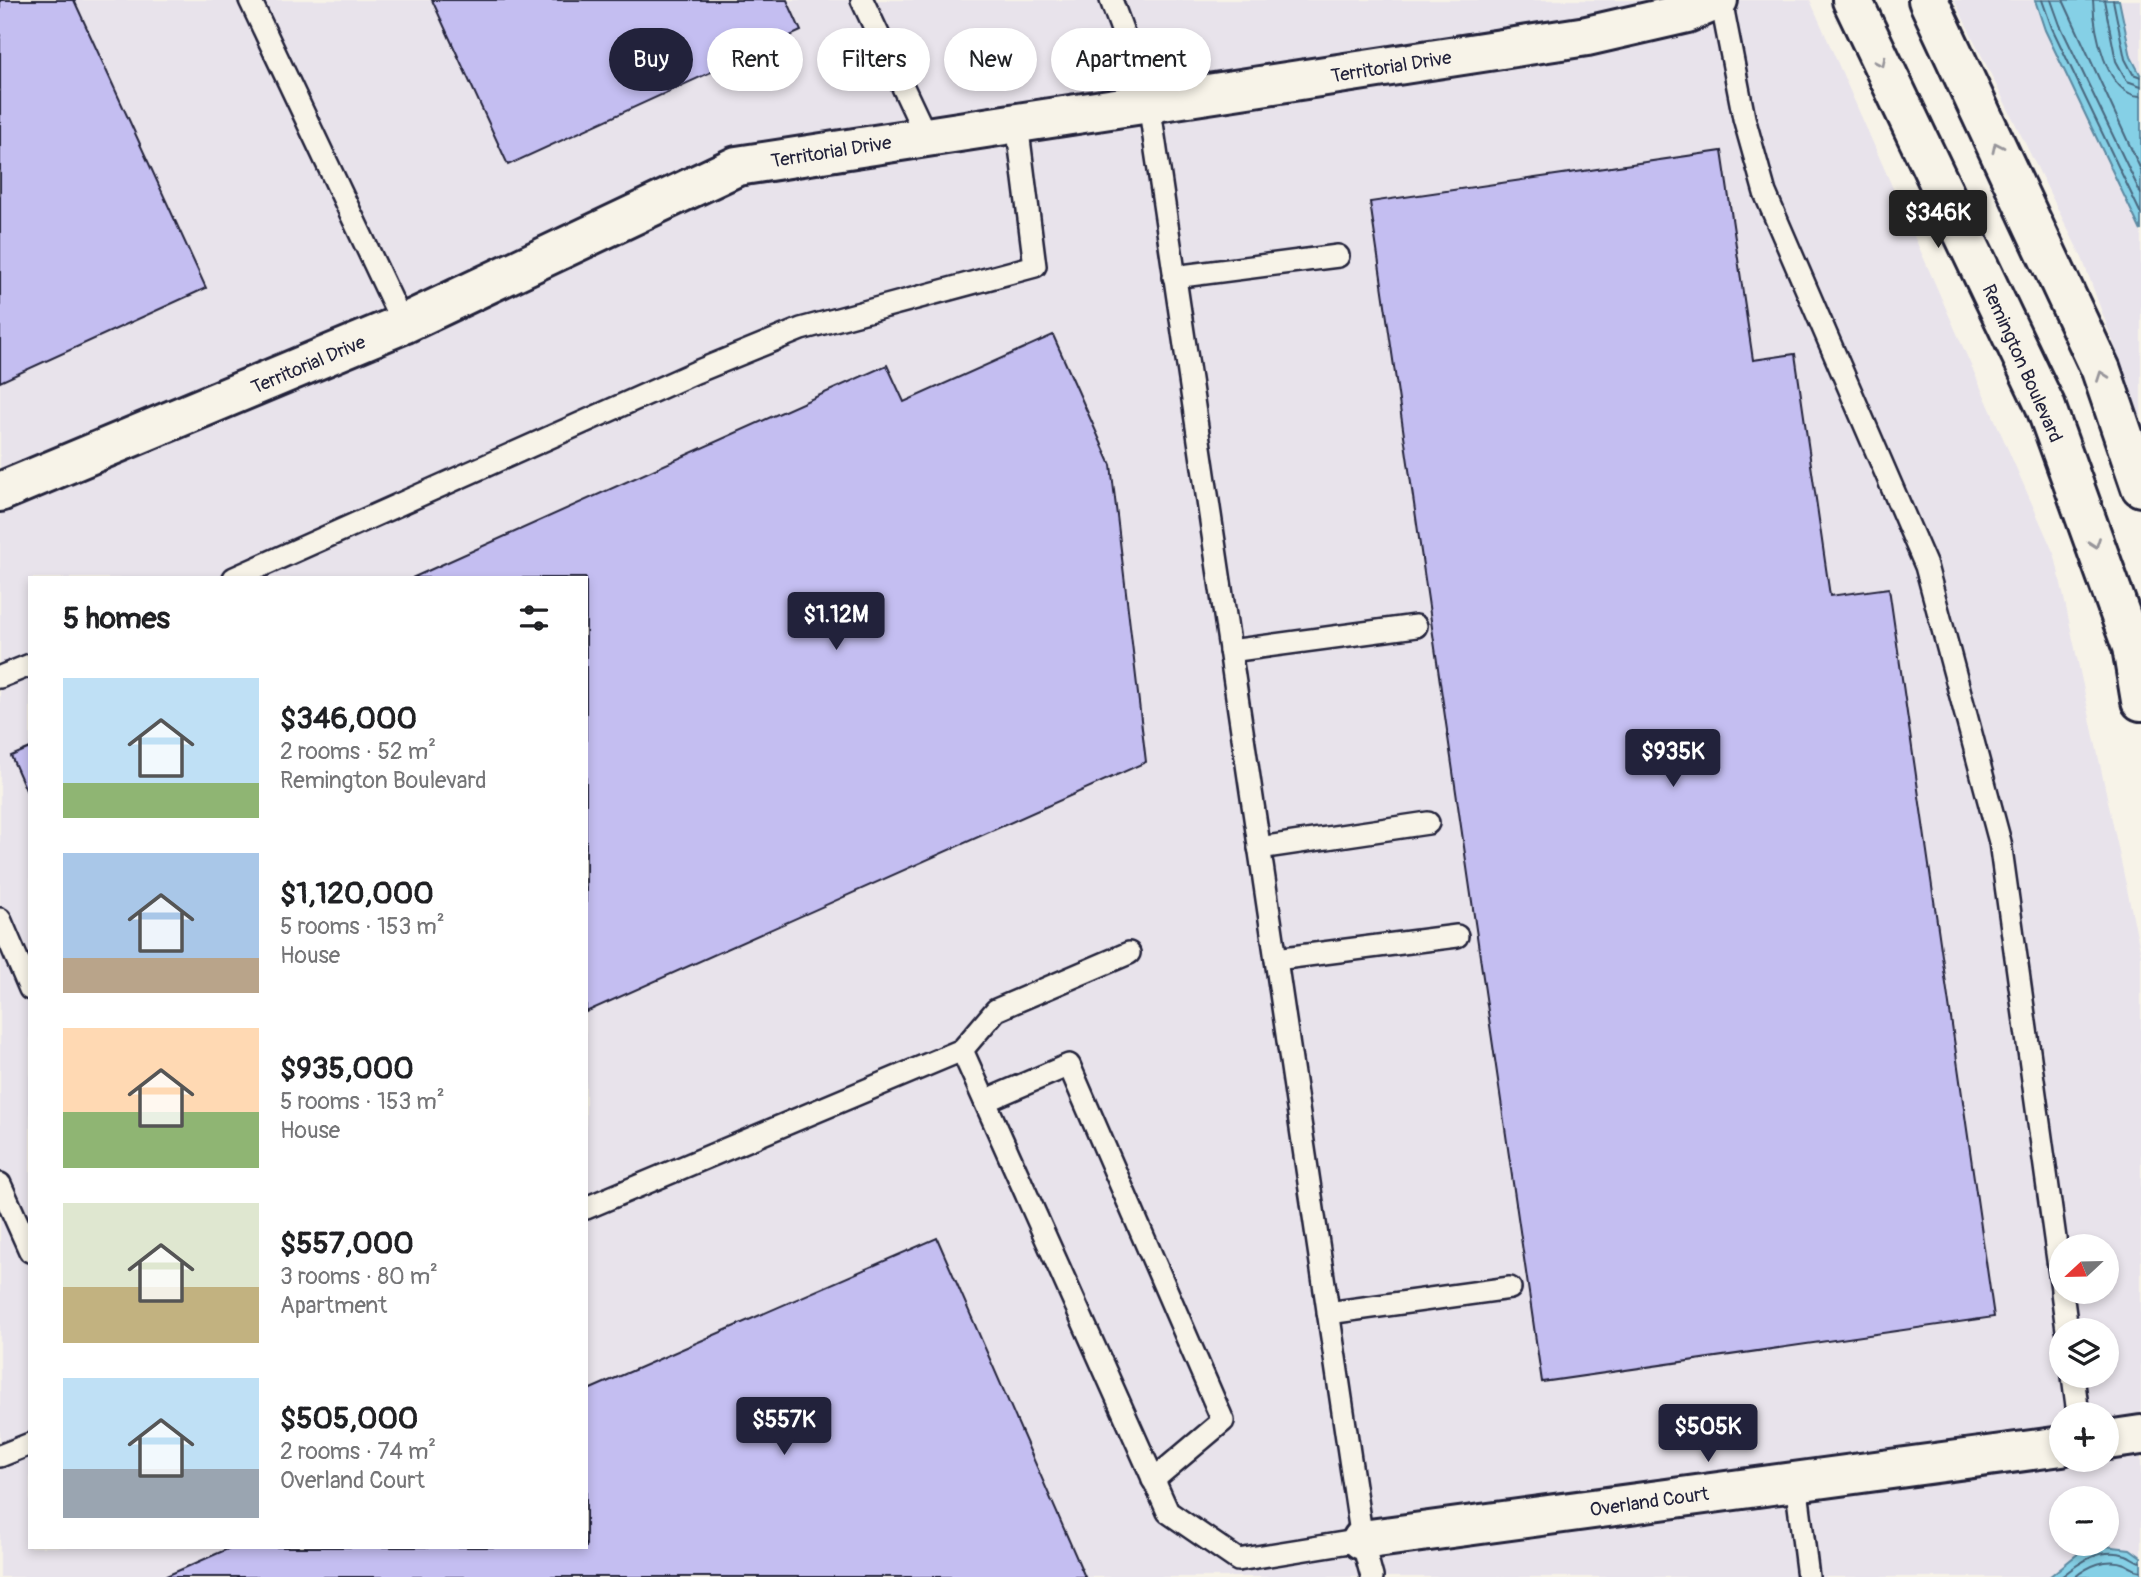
<!DOCTYPE html>
<meta charset="utf-8">
<style>
:root{--surface:#fff;--page:#f6f6f6;--text:#202124;--muted:#757577;--accent:#22223b}
body{margin:0;font-family:Pangolin,sans-serif;background:var(--page);color:var(--text);height:100vh;display:flex;flex-direction:column;font-size:26px;white-space:nowrap}
*{box-sizing:border-box;margin:0}
p{font-size:23px;color:var(--muted)}
.icon{flex:none;width:38px;height:38px;fill:none;stroke:currentColor;stroke-width:2;stroke-linecap:round;stroke-linejoin:round}
.map{position:relative;flex:1;overflow:hidden}
.side{position:absolute;left:28px;top:576px;width:560px;height:973px;display:flex;flex-direction:column;background:var(--surface);border-radius:0px;box-shadow:0 4px 10px #0003}
.side>*{flex:none}
.top-card{position:absolute;left:609px;top:28px;width:665px;height:63px;display:flex;gap:14px}
.needle{width:46px;rotate:248deg}
.fabs{position:absolute;left:2049px;top:1234px;display:grid;gap:14px}
.fabs a{display:grid;place-items:center;width:70px;height:70px;border-radius:50%;background:var(--surface);box-shadow:0 4px 10px #0003;font-size:35px}
.price{position:absolute;translate:-50% -60px;padding:0 16px;border-radius:7px;background:var(--accent);color:#fff;font-size:23px;line-height:46px;filter:drop-shadow(0 2px 4px #0008)}
.price::after{content:'';position:absolute;left:50%;top:42px;width:21px;height:16px;margin-left:-10px;background:inherit;clip-path:polygon(0 0,100% 0,50% 100%)}
.price.on{background:#222;color:#fff}
ul{padding:0;list-style:none}
li{display:flex;align-items:center;gap:21px;height:175px;padding:0 35px}
li span{display:grid;place-items:center;flex:none;width:196px;height:140px;border-radius:0px;color:#555}
li>.icon{margin-inline-start:auto}
span .icon{width:84px;height:84px;fill:#fffc;stroke-width:1}
li b{font-size:30px}
h2{display:flex;justify-content:space-between;align-items:center;height:84px;padding:0 35px;font-size:30px}
.chip{padding:0 24px;border-radius:32px;background:var(--surface);box-shadow:0 4px 10px #0003;font-size:24px;line-height:63px}
.chip.on{background:var(--accent);color:#fff}
.map>svg:first-child{display:block}
.built{fill:#e8e3eb;fill-rule:evenodd}
.water{fill:#85d0e6;stroke:#5d8aa2;stroke-width:2}
.lines{fill:none;stroke-linecap:round;stroke-linejoin:round}
.shore{stroke:#4a687f;stroke-width:2}
.building{fill:#c4bef1;stroke:#22223b;stroke-width:2}
.service-casing{stroke:#22223b;stroke-width:26}
.minor-casing{stroke:#22223b;stroke-width:44}
.tertiary-casing{stroke:#22223b;stroke-width:44}
.service{stroke:#f7f3e8;stroke-width:21}
.minor{stroke:#f7f3e8;stroke-width:38}
.tertiary{stroke:#f7f3e8;stroke-width:38}
.oneway{stroke:#97959a}
.labels{text-anchor:middle;stroke-width:6;stroke-linejoin:round;paint-order:stroke}
.street-label{font-size:19px;fill:#22223b;stroke:#f7f3e8}
</style>
<div class="map">
<svg width="2141" height="1577" viewBox="0 0 2141 1577">
<rect width="100%" height="100%" fill="#f7f3e8"/>
<filter id="ink" filterUnits="userSpaceOnUse"><feTurbulence type="fractalNoise" baseFrequency=".0143" numOctaves="2"/><feDisplacementMap in="SourceGraphic" scale="14" xChannelSelector="R" yChannelSelector="G"/><feConvolveMatrix kernelMatrix="1 2 1 2 8 2 1 2 1" color-interpolation-filters="sRGB"/></filter>
<g filter="url(#ink)">
<!-- built -->
<g class="built">
<path d="M0,0H1810L2055,556L2141,954V1577H0ZM30,578H586V1547H30ZM2062,1246H2107V1292H2062ZM2062,1330H2107V1376H2062ZM2062,1414H2107V1460H2062ZM2062,1498H2107V1544H2062Z"/>
<path d="M1954,0H2141V418L2082,258Z"/>
</g>
<!-- water -->
<g class="water">
<path d="M2035,0H2119L2131,57L2141,76V231L2045,30Z"/>
<path d="M2104,1546L2130,1549L2141,1557V1577H2049L2079,1553Z"/>
</g>
<g class="lines">
<!-- shore -->
<g class="shore">
<path d="M2042,0L2052,28L2141,214"/>
<path d="M2051,0L2060,25L2141,194"/>
<path d="M2063,0L2141,170"/>
<path d="M2093,0C2094,29 2105,95 2141,96"/>
<path d="M2104,0L2116,61L2127,81L2141,86"/>
<path d="M2113,0L2125,59L2133,74L2141,77"/>
<path d="M2061,1577C2080,1562 2100,1547 2126,1555C2132,1557 2134,1561 2141,1562"/>
<path d="M2075,1577C2088,1566 2107,1557 2125,1564C2131,1567 2133,1570 2141,1571"/>
</g>
</g>
<!-- building -->
<g class="building">
<path d="M0,0H74L206,288L0,382Z"/>
<path d="M432,0H787L801,31L508,165Z"/>
<path d="M1722,151L1753,360L1795,354L1830,596L1889,588L1994,1317L1542,1382L1370,202Z"/>
<path d="M1053,335L1111,465L1146,762L586,1012V578H412L887,365L904,402Z"/>
<path d="M30,748V799L11,756Z"/>
<path d="M937,1238L1085,1577H164L232,1547H586V1391Z"/>
</g>
<g class="lines">
<defs>
<g id="service">
<path d="M250,0L403,324"/>
<path d="M862,0L926,136"/>
<path d="M1111,0L1149,103L1362,1540L1372,1577"/>
<path d="M1721,0L1744,118L1765,193L1926,566L2000,842L2062,1289"/>
<path d="M1174,277L1338,256"/>
<path d="M234,578L696,372L801,329L1035,266L1017,123"/>
<path d="M1230,651L1416,626"/>
<path d="M0,677L30,665"/>
<path d="M1259,848L1428,823"/>
<path d="M0,919L30,989"/>
<path d="M1276,959L1457,936"/>
<path d="M962,1050L996,1010L1129,953"/>
<path d="M985,1101L1069,1065L1223,1421L1153,1480"/>
<path d="M0,1184L30,1251"/>
<path d="M586,1208L962,1050L1168,1512L1238,1560L1362,1540"/>
<path d="M2062,1292L2067,1330"/>
<path d="M1328,1313L1510,1288"/>
<path d="M2073,1376L2078,1414"/>
<path d="M0,1456L30,1444"/>
<path d="M1796,1482L1808,1577"/>
</g>
<g id="minor">
<path d="M0,492L403,324L737,166L1587,36L1687,13L1718,0"/>
<path d="M2107,1440L2141,1435"/>
<path d="M1362,1540L2062,1446"/>
</g>
<g id="tertiary">
<path d="M1852,0L2045,405L2132,647L2141,701"/>
<path d="M1928,0L2101,370L2141,487"/>
</g>
</defs>
<!-- service casing -->
<use href="#service" class="service-casing"/>
<!-- minor casing -->
<use href="#minor" class="minor-casing"/>
<!-- tertiary casing -->
<use href="#tertiary" class="tertiary-casing"/>
<!-- service -->
<use href="#service" class="service"/>
<!-- minor -->
<use href="#minor" class="minor"/>
<!-- tertiary -->
<use href="#tertiary" class="tertiary"/>
</g>
<!-- one-way arrows -->
<defs><path id="oneway-chevron" d="M-2-3.5L2.5 0L-2 3.5" fill="none" stroke-width="1.6" stroke-linecap="round" stroke-linejoin="round" transform="scale(1.75)"/></defs>
<g class="oneway">
<use href="#oneway-chevron" transform="translate(1881 62) rotate(64)"/>
<use href="#oneway-chevron" transform="translate(1997 147) rotate(-115)"/>
<use href="#oneway-chevron" transform="translate(2102 376) rotate(-110)"/>
<use href="#oneway-chevron" transform="translate(2095 543) rotate(70)"/>
</g>
</g>
<g class="labels">
<!-- street labels -->
<g class="street-label">
<text transform="translate(1391 66) rotate(-9)" y="7">Territorial Drive</text>
<text transform="translate(831 151) rotate(-9)" y="7">Territorial Drive</text>
<text transform="translate(2023 363) rotate(66)" y="7">Remington Boulevard</text>
<text transform="translate(308 364) rotate(-23)" y="7">Territorial Drive</text>
<text transform="translate(1649 1501) rotate(-8)" y="7">Overland Court</text>
</g>
</g>
</svg>
<div class="fabs">
<a><svg class="needle" viewBox="-14 -14 28 28"><path d="M0-13l5 13h-10z" fill="#e53935"/><path d="M0 13l5-13h-10z" fill="#757577"/></svg></a>
<a><svg class="icon" aria-label="layers" viewBox="0 0 24 24"><path d="M12 4l9 5-9 5-9-5zM3 14l9 5 9-5"/></svg></a>
<a>+</a>
<a>−</a>
</div>
<b class="price on" style="left:1938px;top:250px">$346K</b>
<b class="price" style="left:836px;top:652px">$1.12M</b>
<b class="price" style="left:1673px;top:789px">$935K</b>
<b class="price" style="left:784px;top:1457px">$557K</b>
<b class="price" style="left:1708px;top:1464px">$505K</b>
<div class="top-card">
<a class="chip on">Buy</a>
<a class="chip">Rent</a>
<a class="chip">Filters</a>
<a class="chip">New</a>
<a class="chip">Apartment</a>
</div>
<section class="side">
<h2>5 homes<svg class="icon" aria-label="filters" viewBox="0 0 24 24"><path d="M4 7h16M4 17h16"/><circle cx="9" cy="7" r="2"/><circle cx="15" cy="17" r="2"/></svg></h2>
<ul>
<li><span style="background:linear-gradient(#bfe0f5 75%,#8fb573 0)"><svg class="icon" aria-label="home" viewBox="0 0 24 24"><path d="M3 11l9-7 9 7M6 9v11h12V9"/></svg></span><div><b>$346,000</b><p>2 rooms · 52 m²</p><p>Remington Boulevard</p></div></li>
<li><span style="background:linear-gradient(#a9c7e8 75%,#b9a48a 0)"><svg class="icon" aria-label="home" viewBox="0 0 24 24"><path d="M3 11l9-7 9 7M6 9v11h12V9"/></svg></span><div><b>$1,120,000</b><p>5 rooms · 153 m²</p><p>House</p></div></li>
<li><span style="background:linear-gradient(#ffd9b3 60%,#8fb573 0)"><svg class="icon" aria-label="home" viewBox="0 0 24 24"><path d="M3 11l9-7 9 7M6 9v11h12V9"/></svg></span><div><b>$935,000</b><p>5 rooms · 153 m²</p><p>House</p></div></li>
<li><span style="background:linear-gradient(#dfe7d0 60%,#c2b280 0)"><svg class="icon" aria-label="home" viewBox="0 0 24 24"><path d="M3 11l9-7 9 7M6 9v11h12V9"/></svg></span><div><b>$557,000</b><p>3 rooms · 80 m²</p><p>Apartment</p></div></li>
<li><span style="background:linear-gradient(#bfe0f5 65%,#9aa5b1 0)"><svg class="icon" aria-label="home" viewBox="0 0 24 24"><path d="M3 11l9-7 9 7M6 9v11h12V9"/></svg></span><div><b>$505,000</b><p>2 rooms · 74 m²</p><p>Overland Court</p></div></li>
</ul>
</section>
</div>
